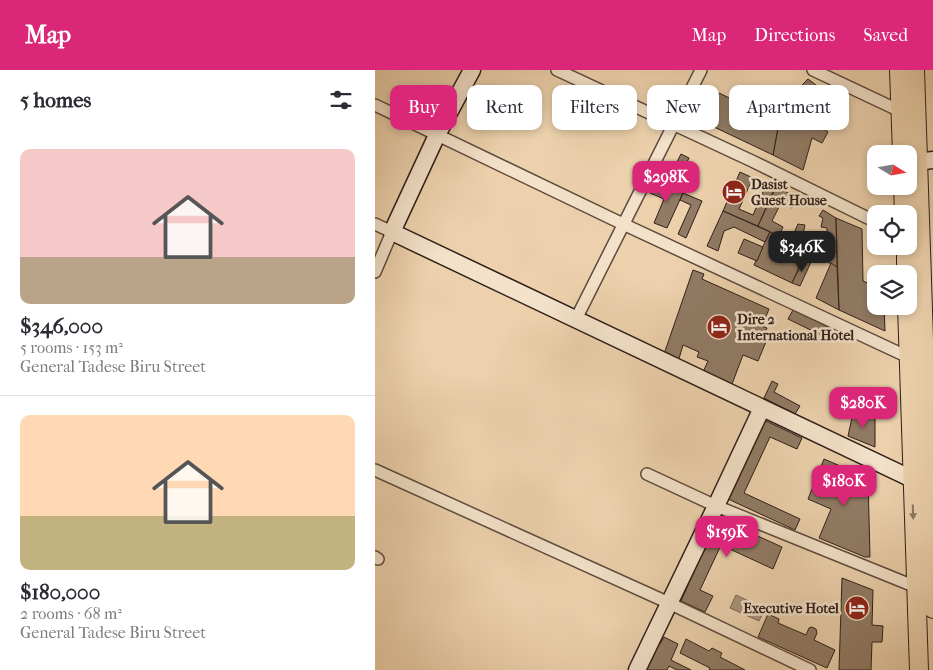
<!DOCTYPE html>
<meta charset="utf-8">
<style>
:root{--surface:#fff;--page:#f2f2f3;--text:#2b2b33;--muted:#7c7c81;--line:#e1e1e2;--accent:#db2777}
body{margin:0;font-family:"IM FELL French Canon",serif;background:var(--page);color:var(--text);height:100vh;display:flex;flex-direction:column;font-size:19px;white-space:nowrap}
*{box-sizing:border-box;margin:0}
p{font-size:16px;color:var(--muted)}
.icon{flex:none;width:28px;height:28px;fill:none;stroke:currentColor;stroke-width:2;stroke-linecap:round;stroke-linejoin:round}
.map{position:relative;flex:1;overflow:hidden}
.side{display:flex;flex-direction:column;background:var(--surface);width:375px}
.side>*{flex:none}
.top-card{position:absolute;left:15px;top:15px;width:468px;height:45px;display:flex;gap:10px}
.needle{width:32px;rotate:101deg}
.controls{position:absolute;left:492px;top:75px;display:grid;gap:10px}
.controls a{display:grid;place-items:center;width:50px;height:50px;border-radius:10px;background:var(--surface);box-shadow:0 2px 8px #0003;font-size:25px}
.price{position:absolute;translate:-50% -42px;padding:0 11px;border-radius:10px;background:var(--accent);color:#fff;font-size:16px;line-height:32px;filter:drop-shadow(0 1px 2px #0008)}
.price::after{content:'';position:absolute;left:50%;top:30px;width:15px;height:11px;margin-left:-8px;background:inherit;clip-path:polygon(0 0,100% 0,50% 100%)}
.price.active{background:#222;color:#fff}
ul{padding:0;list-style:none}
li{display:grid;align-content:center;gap:10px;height:265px;padding:0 20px}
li+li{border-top:1px solid var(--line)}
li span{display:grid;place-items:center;height:155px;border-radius:10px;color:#555}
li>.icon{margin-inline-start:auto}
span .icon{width:90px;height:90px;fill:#fffc;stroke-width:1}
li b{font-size:21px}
h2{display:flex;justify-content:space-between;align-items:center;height:60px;padding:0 20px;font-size:21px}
.chip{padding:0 18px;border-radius:10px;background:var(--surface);box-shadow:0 2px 8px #0003;font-size:18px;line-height:45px}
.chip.active{background:var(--accent);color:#fff}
header{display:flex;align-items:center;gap:30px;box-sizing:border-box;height:70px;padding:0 25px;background:var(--accent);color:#fff}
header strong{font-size:24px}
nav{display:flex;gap:28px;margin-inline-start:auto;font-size:18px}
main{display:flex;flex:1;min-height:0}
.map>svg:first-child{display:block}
.water{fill:#ab947a;stroke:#796553}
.building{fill:#917b65;stroke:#2e1e19}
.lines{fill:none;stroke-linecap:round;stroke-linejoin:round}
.street-casing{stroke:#5e4b3e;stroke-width:14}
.secondary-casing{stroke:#2e1e19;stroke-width:19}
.primary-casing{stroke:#2e1e19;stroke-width:20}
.street{stroke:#f3e1c9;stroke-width:11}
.secondary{stroke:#f3e1c9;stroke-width:16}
.primary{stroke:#ecd1ac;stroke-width:18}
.oneway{fill:#8d7862}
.labels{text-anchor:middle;stroke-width:5;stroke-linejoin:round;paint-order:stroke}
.poi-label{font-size:14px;font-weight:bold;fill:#2e1e19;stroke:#f3e1c9;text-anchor:start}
</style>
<header>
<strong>Map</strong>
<nav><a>Map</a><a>Directions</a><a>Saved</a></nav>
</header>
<main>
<section class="side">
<h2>5 homes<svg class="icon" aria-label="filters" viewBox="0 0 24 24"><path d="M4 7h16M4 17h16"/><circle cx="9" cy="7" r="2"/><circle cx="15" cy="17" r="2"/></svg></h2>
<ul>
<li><span style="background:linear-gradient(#f6c9c9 70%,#b9a48a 0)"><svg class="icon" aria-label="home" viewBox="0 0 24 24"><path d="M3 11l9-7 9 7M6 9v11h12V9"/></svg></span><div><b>$346,000</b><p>5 rooms · 153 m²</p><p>General Tadese Biru Street</p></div></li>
<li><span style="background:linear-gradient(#ffd9b3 65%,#c2b280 0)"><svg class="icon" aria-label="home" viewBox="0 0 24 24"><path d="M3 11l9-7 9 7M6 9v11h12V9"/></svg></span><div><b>$180,000</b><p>2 rooms · 68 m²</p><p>General Tadese Biru Street</p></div></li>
</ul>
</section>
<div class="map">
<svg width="558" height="600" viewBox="0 0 558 600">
<rect width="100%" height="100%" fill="#ecd1ac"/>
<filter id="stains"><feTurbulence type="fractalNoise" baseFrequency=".004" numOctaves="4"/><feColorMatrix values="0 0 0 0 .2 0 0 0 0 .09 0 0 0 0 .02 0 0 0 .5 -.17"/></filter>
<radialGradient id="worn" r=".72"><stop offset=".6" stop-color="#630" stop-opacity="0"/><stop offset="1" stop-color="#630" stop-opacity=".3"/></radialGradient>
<!-- water -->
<path class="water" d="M361,525L390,539L384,551L355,538Z"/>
<!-- building -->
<g class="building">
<path d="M433,9L462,31L444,56L453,62L447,73L437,68L428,100L398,85L405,47L399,40L405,30L410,33Z"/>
<path d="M344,23L404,52L398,85L316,46L324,28L339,34Z"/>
<path d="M306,84L314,88L305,106L297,102Z"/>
<path d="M365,102L378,108L364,139L378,145L391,115L398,122L383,156L348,141Z"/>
<path d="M280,110L308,123L292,158L279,153L289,129L275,123Z"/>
<path d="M401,117L422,127L417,138L406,133L397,151L408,157L404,166L383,156Z"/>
<path d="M308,123L327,131L311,168L303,164L316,135L305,130Z"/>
<path d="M448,140L461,148L462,197L412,170L415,162L419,163L423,154L430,155L427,168L453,181L452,158L446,157L448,148L444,146Z"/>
<path d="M348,141L395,162L390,172L359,157L349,161L343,181L332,176Z"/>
<path d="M461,148L487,159L488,211L501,217V236H509L510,261L464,240Z"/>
<path d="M395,162L432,180L417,213L379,195Z"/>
<path d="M369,169L388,177L382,191L363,183Z"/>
<path d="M429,189L436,192L425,216L417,213Z"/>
<path d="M456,193L462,197L464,240L441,228Z"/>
<path d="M318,200L329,204L327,209L394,239L387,256L392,258L389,266L393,267L383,291L368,285L357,314L328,302L333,291L322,287L324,282L308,275L303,292L288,287Z"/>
<path d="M418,240L457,259L452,268L413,249Z"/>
<path d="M397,311L403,314L399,322L425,336L420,344L389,328Z"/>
<path d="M478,343L500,349V377L473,366Z"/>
<path d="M389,350L427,368L422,379L395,367L369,423L425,449L420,460L353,429Z"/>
<path d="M449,389L493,408L495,487H490L444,468L456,439L433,429Z"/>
<path d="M343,448L407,477L398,499L346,475L325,520L338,526L330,542L306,531Z"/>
<path d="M467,508L498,520L497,555L508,556L507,572H497L496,600H464Z"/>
<path d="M393,544L404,549L403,553L431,565L434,558L437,557L441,559L442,563L439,570L460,580L452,598L383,567Z"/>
<path d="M289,567L303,574L296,590L316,600H302L294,596L292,600H266L280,572L285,574Z"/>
<path d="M311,569L334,581L337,578L347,583L345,587L370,600H334L335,598L305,583Z"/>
</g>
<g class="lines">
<defs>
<g id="street">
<path d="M182,0L377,91L501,152"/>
<path d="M438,0L525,41L530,40"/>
<path d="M0,35L248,154L533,287"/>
<path d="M0,154L17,162L0,202"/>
<path d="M201,249L326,0"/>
<path d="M0,400L294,533L435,600"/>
<path d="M272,404L341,436L541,517"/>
<path d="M0,487L3,489"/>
</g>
<g id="secondary">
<path d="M97,0L62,65L17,162L537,409L549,413"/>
<path d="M534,93L558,90"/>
<path d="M262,600L341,436L387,338"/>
</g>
<g id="primary">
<path d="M524,0L527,84"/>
<path d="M540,0L558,539"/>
<path d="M528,116L529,144"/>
<path d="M531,176V204"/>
<path d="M532,236L544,600"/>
</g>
</defs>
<!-- street casing -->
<use href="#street" class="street-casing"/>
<!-- secondary casing -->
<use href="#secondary" class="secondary-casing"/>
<!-- primary casing -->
<use href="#primary" class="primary-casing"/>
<!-- street -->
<use href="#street" class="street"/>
<!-- secondary -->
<use href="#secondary" class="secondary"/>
<!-- primary -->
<use href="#primary" class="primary"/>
</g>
<!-- one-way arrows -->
<defs><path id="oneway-solid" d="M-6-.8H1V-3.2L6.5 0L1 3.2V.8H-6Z" transform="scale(1.25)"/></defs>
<use class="oneway" href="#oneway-solid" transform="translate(538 442) rotate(88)"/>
<!-- icons -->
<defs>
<symbol id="hotel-disc" viewBox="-11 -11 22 22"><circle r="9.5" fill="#8f2418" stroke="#f3e1c9"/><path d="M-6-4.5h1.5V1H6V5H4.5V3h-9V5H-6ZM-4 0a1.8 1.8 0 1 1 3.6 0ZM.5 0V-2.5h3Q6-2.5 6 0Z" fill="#fff"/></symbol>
</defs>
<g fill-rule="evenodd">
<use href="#hotel-disc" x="345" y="108" width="28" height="28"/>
<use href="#hotel-disc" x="330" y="243" width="28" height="28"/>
<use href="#hotel-disc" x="468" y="524" width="28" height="28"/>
</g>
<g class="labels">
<!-- poi labels -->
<g class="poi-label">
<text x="376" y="119">Dasist<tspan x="376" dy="16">Guest House</tspan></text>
<text x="362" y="254">Dire 2<tspan x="362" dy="16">International Hotel</tspan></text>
<text x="464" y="543" text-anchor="end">Executive Hotel</text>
</g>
</g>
<rect width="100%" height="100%" filter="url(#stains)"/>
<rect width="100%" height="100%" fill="url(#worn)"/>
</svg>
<div class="controls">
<a><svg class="needle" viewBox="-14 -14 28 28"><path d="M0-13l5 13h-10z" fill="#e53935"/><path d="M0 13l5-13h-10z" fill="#7c7c81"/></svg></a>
<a><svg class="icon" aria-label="locate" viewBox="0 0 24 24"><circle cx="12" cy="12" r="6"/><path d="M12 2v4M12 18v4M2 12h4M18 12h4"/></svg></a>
<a><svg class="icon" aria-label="layers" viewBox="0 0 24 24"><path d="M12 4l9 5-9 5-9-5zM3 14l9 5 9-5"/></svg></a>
</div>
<b class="price" style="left:291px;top:133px">$298K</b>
<b class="price active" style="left:427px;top:203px">$346K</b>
<b class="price" style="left:488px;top:359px">$280K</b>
<b class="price" style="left:469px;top:437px">$180K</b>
<b class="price" style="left:352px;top:488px">$159K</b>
<div class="top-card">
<a class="chip active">Buy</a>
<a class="chip">Rent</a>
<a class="chip">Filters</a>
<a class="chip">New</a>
<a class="chip">Apartment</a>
</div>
</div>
</main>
